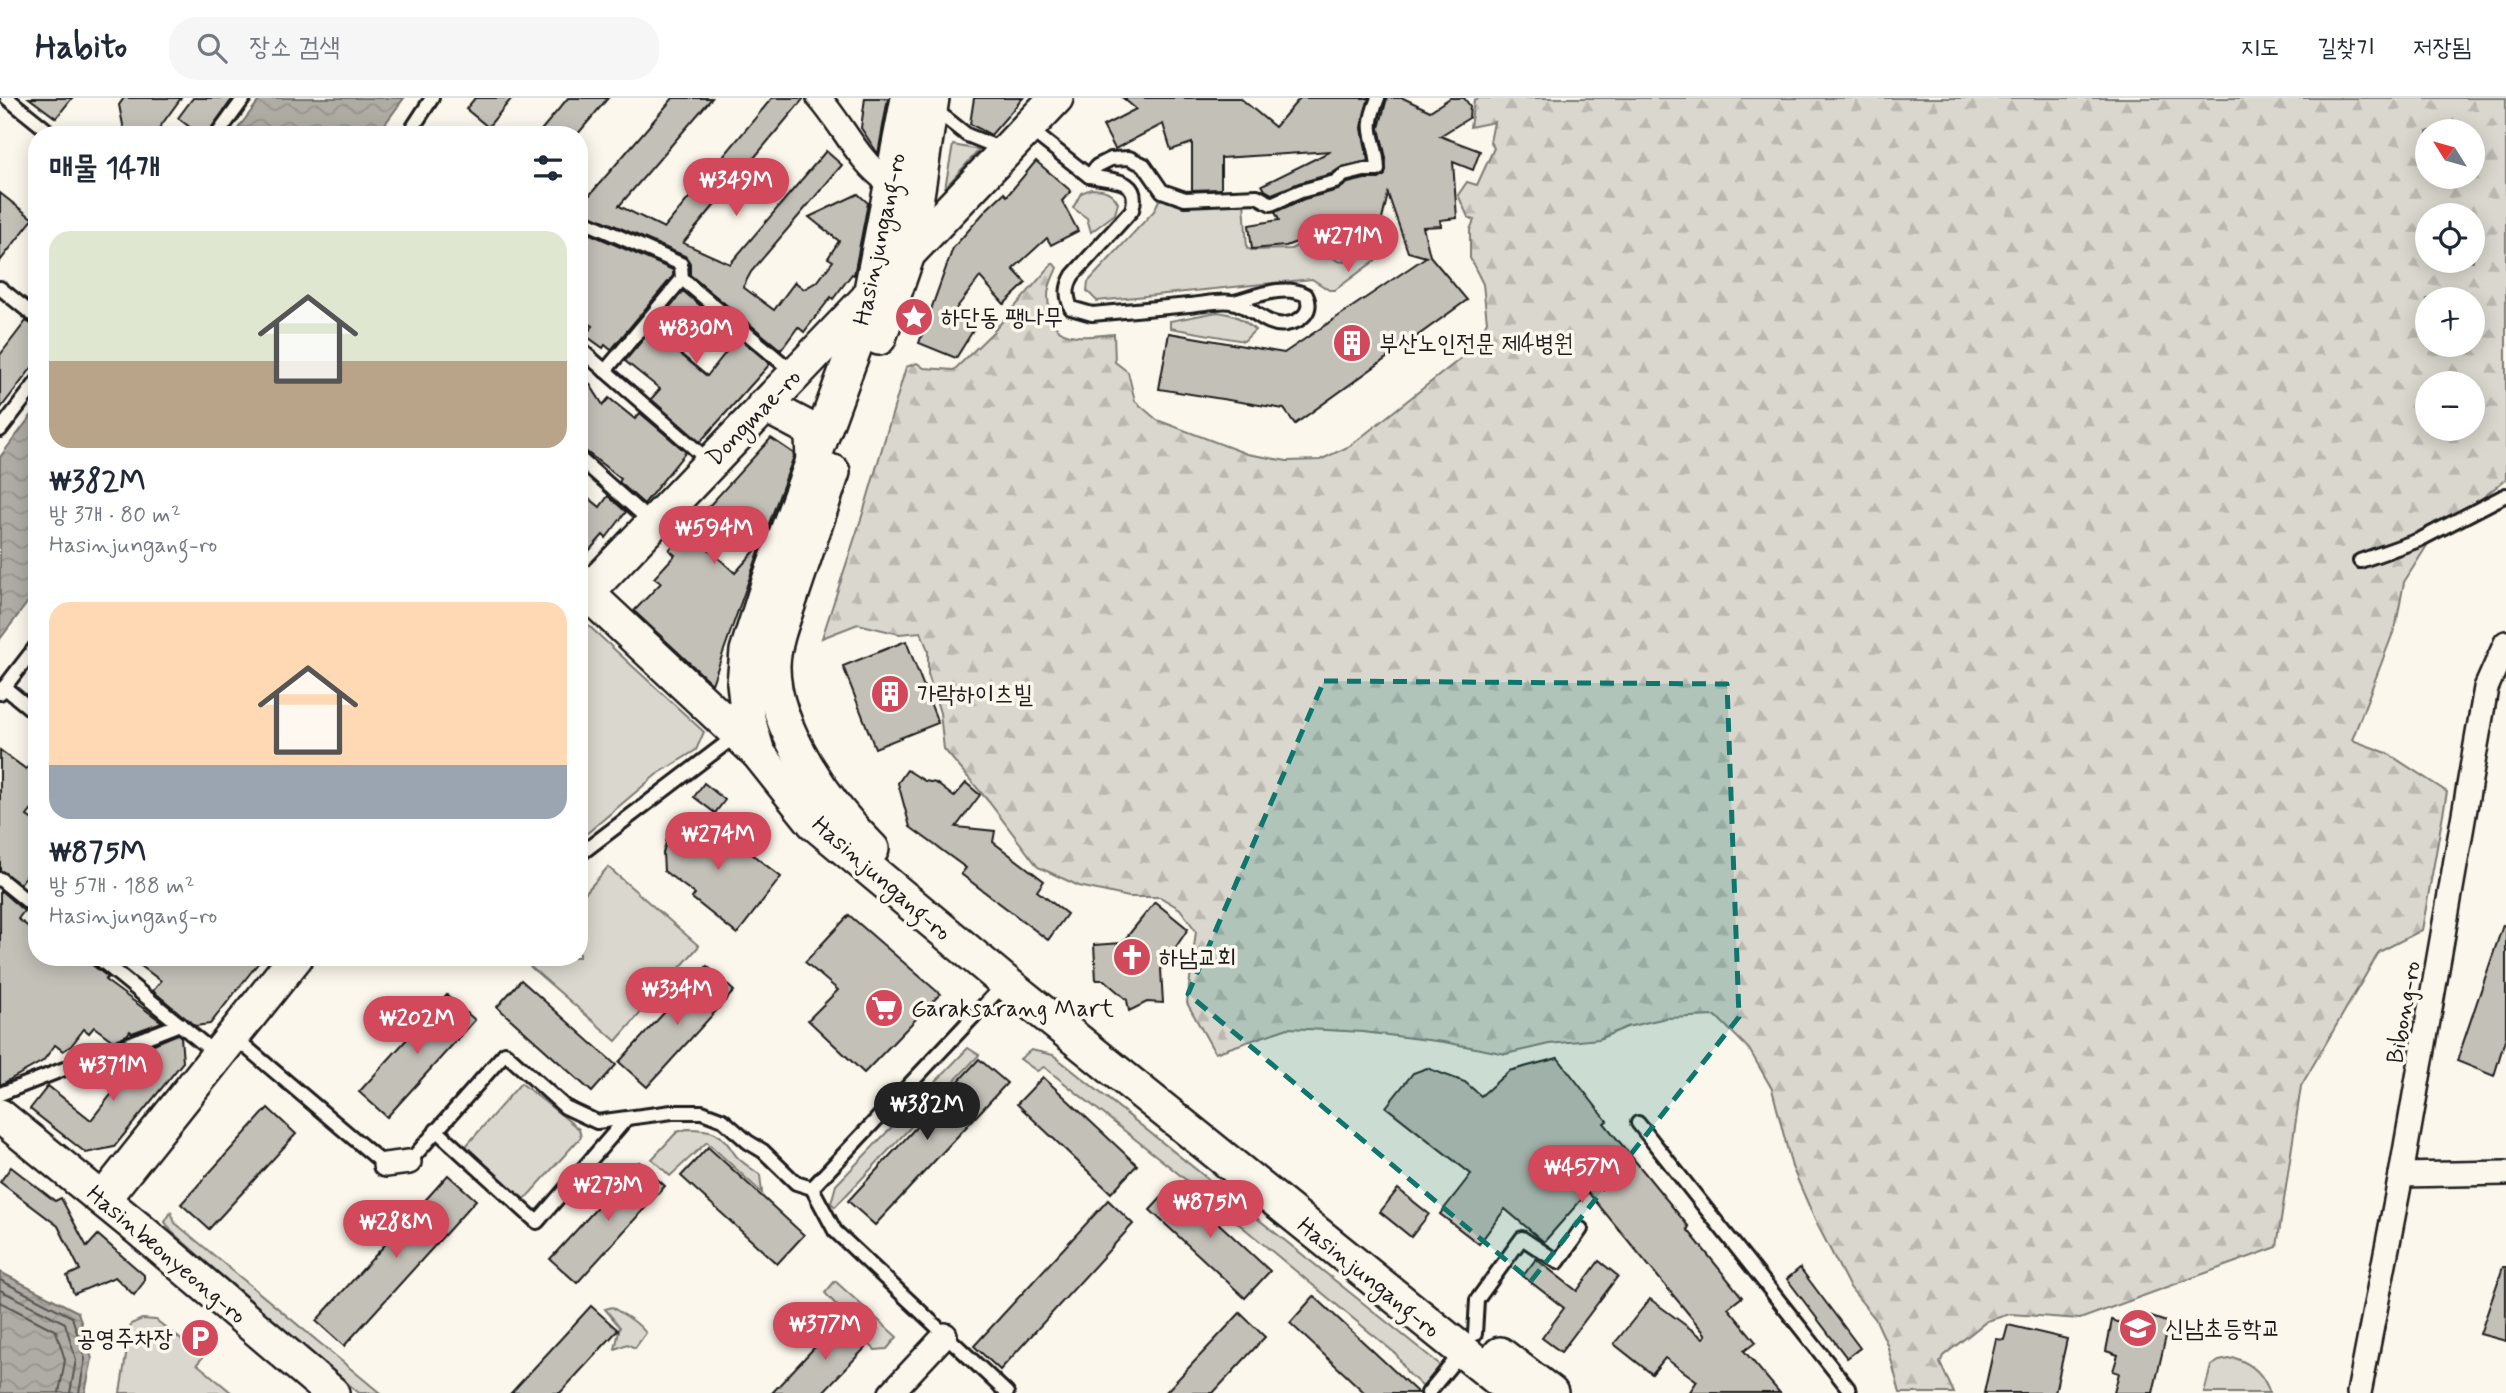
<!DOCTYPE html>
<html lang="ko">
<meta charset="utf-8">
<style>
:root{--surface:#fff;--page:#f6f6f7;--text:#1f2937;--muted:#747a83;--line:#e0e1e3;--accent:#d1495b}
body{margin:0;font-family:Mynerve,"Poor Story",sans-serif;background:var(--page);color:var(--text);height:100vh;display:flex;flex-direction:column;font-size:26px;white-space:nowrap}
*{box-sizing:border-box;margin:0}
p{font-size:23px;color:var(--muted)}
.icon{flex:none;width:38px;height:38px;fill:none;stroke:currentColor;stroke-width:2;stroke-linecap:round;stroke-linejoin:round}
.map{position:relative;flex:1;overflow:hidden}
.side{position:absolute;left:28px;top:28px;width:560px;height:840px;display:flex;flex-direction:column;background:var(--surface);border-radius:28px;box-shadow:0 4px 18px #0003}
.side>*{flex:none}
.needle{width:46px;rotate:307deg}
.tools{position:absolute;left:2415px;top:21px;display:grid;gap:14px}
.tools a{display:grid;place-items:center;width:70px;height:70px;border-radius:50%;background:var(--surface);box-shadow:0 4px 18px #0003;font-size:35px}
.price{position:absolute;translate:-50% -60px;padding:0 16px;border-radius:24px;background:var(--accent);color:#fff;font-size:23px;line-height:46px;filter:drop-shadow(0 2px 4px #0008)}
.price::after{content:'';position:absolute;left:50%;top:42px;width:21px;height:16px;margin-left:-10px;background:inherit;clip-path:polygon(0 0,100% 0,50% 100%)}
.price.on{background:#222;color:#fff}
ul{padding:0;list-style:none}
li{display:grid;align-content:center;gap:14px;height:371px;padding:0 21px}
li span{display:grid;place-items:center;height:217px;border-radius:21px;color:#555}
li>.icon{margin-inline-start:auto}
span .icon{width:126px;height:126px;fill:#fffc;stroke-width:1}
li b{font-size:30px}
h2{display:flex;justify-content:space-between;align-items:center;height:84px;padding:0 21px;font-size:30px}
header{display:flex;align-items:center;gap:42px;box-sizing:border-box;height:98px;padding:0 35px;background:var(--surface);border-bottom:2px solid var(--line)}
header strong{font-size:33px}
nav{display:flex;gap:38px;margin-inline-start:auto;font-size:24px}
.search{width:490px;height:63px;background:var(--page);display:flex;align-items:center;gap:18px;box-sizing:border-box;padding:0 24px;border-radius:28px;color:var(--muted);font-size:26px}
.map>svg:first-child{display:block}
.green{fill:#dad7ce;stroke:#7b7a75;stroke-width:2}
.forest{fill:url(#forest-firs);stroke:#7b7a75;stroke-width:2;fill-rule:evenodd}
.water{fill:url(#water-waves);stroke:#74726e;stroke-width:2}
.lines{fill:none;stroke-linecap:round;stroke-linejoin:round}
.shore{stroke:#575653;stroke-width:2}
.building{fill:#c3c0b8;stroke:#1c1c1c;stroke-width:2;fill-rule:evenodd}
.lane-casing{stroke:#1c1c1c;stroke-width:18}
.street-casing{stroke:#1c1c1c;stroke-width:28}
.secondary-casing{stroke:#1c1c1c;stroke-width:38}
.lane{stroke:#fbf7ec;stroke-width:12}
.street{stroke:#fbf7ec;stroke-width:23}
.secondary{stroke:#fbf7ec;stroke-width:33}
.marked{fill:#0f766e;fill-opacity:0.2;stroke:#0f766e;stroke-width:5;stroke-dasharray:14 9;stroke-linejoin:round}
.labels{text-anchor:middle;stroke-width:7;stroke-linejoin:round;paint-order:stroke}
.street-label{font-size:24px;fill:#1c1c1c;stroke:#fbf7ec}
.poi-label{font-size:24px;fill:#1c1c1c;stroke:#fbf7ec;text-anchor:start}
</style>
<header>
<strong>Habito</strong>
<div class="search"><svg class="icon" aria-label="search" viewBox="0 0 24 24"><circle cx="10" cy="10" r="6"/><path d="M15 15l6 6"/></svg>장소 검색</div>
<nav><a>지도</a><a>길찾기</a><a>저장됨</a></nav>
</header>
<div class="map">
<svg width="2506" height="1295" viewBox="0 0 2506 1295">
<defs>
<pattern id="forest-firs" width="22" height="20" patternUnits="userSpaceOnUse" patternTransform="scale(1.75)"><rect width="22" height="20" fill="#dad7ce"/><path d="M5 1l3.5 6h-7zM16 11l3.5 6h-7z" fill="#bab8b0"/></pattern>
<pattern id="water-waves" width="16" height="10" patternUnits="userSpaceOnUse" patternTransform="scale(1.75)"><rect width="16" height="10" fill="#afaca5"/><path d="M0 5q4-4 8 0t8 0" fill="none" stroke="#96938d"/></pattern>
</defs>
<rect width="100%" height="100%" fill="#fbf7ec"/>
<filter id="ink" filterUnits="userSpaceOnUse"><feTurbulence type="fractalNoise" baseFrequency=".0143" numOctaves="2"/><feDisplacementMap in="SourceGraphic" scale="14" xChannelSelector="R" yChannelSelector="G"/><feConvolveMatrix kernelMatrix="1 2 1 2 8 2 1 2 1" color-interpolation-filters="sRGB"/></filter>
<g filter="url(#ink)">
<!-- green -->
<g class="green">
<path d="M953,47L979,52L945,90Z"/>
<path d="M1091,91C1103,91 1112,93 1118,105L1115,116L1091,134L1087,120L1073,110L1081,95Z"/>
<path d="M1164,101L1168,104H1244L1247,150L1251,152L1291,151L1322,135L1326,139C1330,175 1350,164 1375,154L1377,161L1335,192H1329L1312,181L1097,203L1087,193L1088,184L1154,113L1159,102Z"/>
<path d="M1217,214C1234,216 1242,220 1255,232L1244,243L1170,230V223Z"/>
<path d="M589,528L704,634L696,652L656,677L579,742V535L584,529Z"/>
<path d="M608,769L699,848L616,943L525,864L529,859H579V802Z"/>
<path d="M968,950L979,957L835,1109L831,1105L836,1087Z"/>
<path d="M1031,952L1053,957L1438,1265L1441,1274L1423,1289L1407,1274L1396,1256L1169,1068L1044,969L1037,973L1020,961Z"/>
<path d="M521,985L579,1031L581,1039L524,1102L466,1048Z"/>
<path d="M687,1031C712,1031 720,1033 734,1055C738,1063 752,1070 760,1077L762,1095L707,1044L670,1078L652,1061L677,1034Z"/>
<path d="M171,1114L175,1125L380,1295H359L213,1170L172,1134L165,1124Z"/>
<path d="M835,1183L897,1239L887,1251L875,1252L840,1216V1211L825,1195Z"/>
<path d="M612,1209C625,1218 637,1223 646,1235L635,1250L627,1246L615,1251L620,1229L605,1211Z"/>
<path d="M142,1221L156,1222L203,1259L197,1266L232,1295H120L131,1226Z"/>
<path d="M2235,1260C2254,1267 2263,1276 2270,1295H2204L2211,1268L2219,1263Z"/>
</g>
<!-- forest -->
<path class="forest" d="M1479,0H2506V381L2455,422L2438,430L2404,484L2396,527L2352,642L2387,655L2447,694L2422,832L2379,854L2301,988L2277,1149L2080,1221L2010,1216L1987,1223L1943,1258L1940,1265L1954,1295H1900L1887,1246L1876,1222L1849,1188L1816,1124L1792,1069L1772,991L1749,951L1716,918L1666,920L1627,929L1599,941L1549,946L1506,956L1444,944L1363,934L1288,930L1215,955L1187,905L1196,833L1180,811L1160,799H1129L1079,788L1038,769L989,704L944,651L940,615L928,576V553L921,534L899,536L858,526L822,540L863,415L906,269L917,265L924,270L954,272L993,234L1053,165L1057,170C1050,185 1045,195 1050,212C1051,218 1051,224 1055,228C1067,244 1097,237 1114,236L1115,264L1128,274L1135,303L1157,322L1247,356L1287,363L1320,362L1350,348L1470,253L1487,224L1483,186L1470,160V132L1474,122L1468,119L1458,97L1467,84L1477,87L1494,50L1490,44L1494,24L1470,29L1474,2ZM2427,33H2473V79H2427ZM2427,117H2473V163H2427ZM2427,201H2473V247H2427ZM2427,285H2473V331H2427Z"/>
<!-- water -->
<g class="water">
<path d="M261,0H404L377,37H233Z"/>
<path d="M37,310V492L0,541V359Z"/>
<path d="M0,1174L78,1214L92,1261L85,1295H0Z"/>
</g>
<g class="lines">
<!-- shore -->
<g class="shore">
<path d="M0,1182L72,1219L85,1261L79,1295"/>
<path d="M0,1192L65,1225L76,1262L70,1295"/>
<path d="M0,1204L56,1233L65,1262L59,1295"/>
</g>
</g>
<!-- building -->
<g class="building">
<path d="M29,0H72L56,20Z"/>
<path d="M124,0H181L154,37H125L119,7Z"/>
<path d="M193,0H233L206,37H200L178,20Z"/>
<path d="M475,0H512L488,29L466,11Z"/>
<path d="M568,0H608L577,37H537Z"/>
<path d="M673,0H712L619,108L664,130L772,0H804L683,145L730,166L826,53L842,67L751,174L743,189L774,212L795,184L804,191L818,183L833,163L828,160L839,143L809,119L858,96L868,105L854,177L852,176L833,201L831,199L804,234L798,229L781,252L690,177V165L685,158L579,112V95L588,99Z"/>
<path d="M865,0H888L878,56L861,30Z"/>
<path d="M974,0H1023L991,37L970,26Z"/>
<path d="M1123,0H1240L1275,29L1300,0H1369L1362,30L1368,63L1342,69L1331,76L1299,85L1272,96L1265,92L1262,87L1331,53L1221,60V91L1192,92V45L1171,52L1163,26L1115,51L1103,28L1136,11Z"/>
<path d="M1387,0H1403L1430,13L1450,0H1464L1470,8L1469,20L1440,38L1480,53L1473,72L1453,64L1457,120L1440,122L1441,128L1423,129L1430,158L1467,202L1295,326L1284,311L1159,291L1169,235L1284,255L1426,159L1408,154L1388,96L1376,147L1367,145L1356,160L1347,163L1335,152L1327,132L1286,148L1252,151L1249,127L1279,122L1275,114L1304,101L1338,92L1348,85L1365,81H1379L1385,77L1386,60L1379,30Z"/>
<path d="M1036,63L1071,93L1062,103L1078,133L1051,147L1047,140L1013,171L1026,185L1004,206L980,179L955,212L979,223L956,260L919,245L953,150L987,111L1004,95L1007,98Z"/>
<path d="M0,95L33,121L0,163Z"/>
<path d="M579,131L673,172V178L611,252L605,247L603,250L585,237L593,228L579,219Z"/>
<path d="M683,193L770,266L700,344L651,301L660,291L625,263ZM699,224L730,249L707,278L677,253Z"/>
<path d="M26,223L37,229V263L0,311V257Z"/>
<path d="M579,269L603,307L609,300L635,321L640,315L686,354L644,406L619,384L621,381L579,348Z"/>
<path d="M771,340L793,355L794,358L764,439L732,414L703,446L735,475L762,445L712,586L634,513L661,485L654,480L675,457L669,452Z"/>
<path d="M579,392L600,409L608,398L626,414L606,440L603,437L579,464Z"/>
<path d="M906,543L938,625L875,650L843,568Z"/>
<path d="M0,652L26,671L37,657V705L27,718L37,725V764L20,786L0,772Z"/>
<path d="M907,672L925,683L936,685L954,699L966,685L980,697L956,729L995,733L993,744L1044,783L1037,793L1067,816L1048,842L961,776L966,770L910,729L898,685Z"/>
<path d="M704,685L725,702L715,715L694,699Z"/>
<path d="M702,717L781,779L737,836L692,800L695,796L664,773L663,755L668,737Z"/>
<path d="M0,792L24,813L18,821L37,835V859H88L91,866L108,879L105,882L162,924L132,935L130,933L127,937L113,943L94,929L89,935L84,931L71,948L63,953L55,947L43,963L0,987Z"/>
<path d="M1155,804L1188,831L1161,871L1163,905L1147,904L1129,913L1127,902L1104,882H1096L1094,847L1122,845Z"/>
<path d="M849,817L940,896L864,975L808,922L838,892L805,864Z"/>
<path d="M2503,827L2506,828V938L2494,978L2457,963Z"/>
<path d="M129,859H263L210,926L195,928L153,893L161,883Z"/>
<path d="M707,868L734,893L647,989L619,964Z"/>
<path d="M521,882L616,967L592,994L497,909Z"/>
<path d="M447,897L475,922L387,1019L359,994Z"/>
<path d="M178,936L181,939L183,964L114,1049L86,1055L30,1011L48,988L91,1022L125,979L132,985L157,954L149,948Z"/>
<path d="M1558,960L1607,1023L1604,1025L1689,1129L1687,1131L1742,1199L1728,1210L1756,1244L1744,1253L1780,1295H1689L1697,1283L1665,1260L1652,1276L1614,1246L1650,1201L1703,1240L1706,1237L1588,1094L1544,1144L1505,1111L1479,1146L1440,1116L1471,1076L1386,1009L1413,975L1427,970L1465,984L1481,998L1509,973Z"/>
<path d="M979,961L1007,985L875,1127L848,1103Z"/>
<path d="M1043,979L1137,1067L1111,1095L1017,1006Z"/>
<path d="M268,1010L296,1036L209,1131L181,1106Z"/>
<path d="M708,1049L804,1137L777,1166L681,1078Z"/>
<path d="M639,1064L665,1088L577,1185L550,1161Z"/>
<path d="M11,1069L55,1103L61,1100L87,1149L98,1137L144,1177V1184L134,1197L115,1179L74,1196L67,1178L80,1172L58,1128L0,1084Z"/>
<path d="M448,1077L476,1102L344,1248L316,1223Z"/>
<path d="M1175,1085L1270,1173L1245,1200L1150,1112Z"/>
<path d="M1398,1091L1429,1116L1411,1139L1380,1114Z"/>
<path d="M1108,1102L1133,1126L1000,1272L974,1248Z"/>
<path d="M1536,1161L1577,1193L1599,1163L1618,1178L1561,1254L1542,1240L1564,1210L1523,1178Z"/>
<path d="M2503,1169H2506V1243L2480,1236Z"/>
<path d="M1800,1170L1860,1250L1847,1260L1787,1181Z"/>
<path d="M1314,1198L1418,1295H1365L1290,1225Z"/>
<path d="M591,1208L618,1232L560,1295H511Z"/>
<path d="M2134,1213L2169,1225L2153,1295H2114L2119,1275L2113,1273L2118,1257L2106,1253L2112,1222L2130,1228Z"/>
<path d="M1240,1215L1265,1239L1213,1295H1165Z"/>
<path d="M841,1221L868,1247L822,1295H772Z"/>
<path d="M2008,1227L2067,1241L2055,1295H1984L1996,1241L2004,1242Z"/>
</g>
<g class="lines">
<defs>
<g id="lane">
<path d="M7,0L53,37"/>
<path d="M934,11L967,37L1002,51"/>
<path d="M1028,30L1089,78L1097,68L1111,61L1129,60L1144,67L1162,93L1185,101L1257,98L1271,106L1301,93L1335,84L1344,77L1364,72H1378C1377,37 1362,38 1378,0"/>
<path d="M217,37L244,0"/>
<path d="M408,37L432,0"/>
<path d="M1089,78C1110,83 1142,79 1132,112L1073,177C1066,189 1066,197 1071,210L1092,216C1124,213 1157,210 1189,207C1203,206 1219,202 1232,204C1251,207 1266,230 1286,226C1301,224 1314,213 1306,197C1284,186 1257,198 1234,204"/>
<path d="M579,121L681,166L682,181L794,275"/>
<path d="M0,190L37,220"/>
<path d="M579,250L710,364"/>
<path d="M605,273L682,181"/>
<path d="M0,332L37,284"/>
<path d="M579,360L652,425"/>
<path d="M2360,463L2419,442L2506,397"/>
<path d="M4,589L37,616"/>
<path d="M0,595L37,547"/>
<path d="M579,757L738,636"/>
<path d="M0,781L37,811"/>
<path d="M97,859L216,956"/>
<path d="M1005,885L812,1090L835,1133L1007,1295"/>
<path d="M233,938L385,1067"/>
<path d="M0,996L180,926"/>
<path d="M1638,1025L1848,1290L1849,1295"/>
<path d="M436,1032L537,1124L626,1021"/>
<path d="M409,1064L505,955L565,1009L597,1024L672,1014H702L723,1022L748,1044L763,1053L796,1085L812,1090"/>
<path d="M1475,1236L1477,1202L1522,1140L1558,1164L1581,1131"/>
<path d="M1428,1295L1461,1255"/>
</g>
<g id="street">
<path d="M819,0C843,27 858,63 888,84L892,83"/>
<path d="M385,1067L409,1064"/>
<path d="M2401,1077L2506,1075"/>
<path d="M891,1295L945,1237"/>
<path d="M2359,1295L2401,1077L2486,590L2506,545"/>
</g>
<g id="secondary">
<path d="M908,0L866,218L770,480L747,553L744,585L748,621L758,655L814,725L1005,884L1515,1295"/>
<path d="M906,158L1056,0"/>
<path d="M879,240L908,156L932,0"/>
<path d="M764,307L806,329L812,339L813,363"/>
<path d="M833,374C820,413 807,451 794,490C786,515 774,541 773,567C772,630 829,709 872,751"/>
<path d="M586,494L758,655"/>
<path d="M579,503L867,201"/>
<path d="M0,1018L140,1132L332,1295"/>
<path d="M103,1101L296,859"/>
<path d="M1500,1256L1551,1295"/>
</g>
</defs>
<!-- lane casing -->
<use href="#lane" class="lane-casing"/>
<!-- street casing -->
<use href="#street" class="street-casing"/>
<!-- secondary casing -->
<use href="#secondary" class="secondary-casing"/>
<!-- lane -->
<use href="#lane" class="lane"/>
<!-- street -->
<use href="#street" class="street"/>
<!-- secondary -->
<use href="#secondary" class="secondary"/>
</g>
</g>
<!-- marked area -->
<path class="marked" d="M1324,583L1727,586L1739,919L1531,1183L1188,896Z"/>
<!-- icons -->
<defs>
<symbol id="sight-disc" viewBox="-11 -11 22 22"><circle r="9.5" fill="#d1495b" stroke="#fbf7ec"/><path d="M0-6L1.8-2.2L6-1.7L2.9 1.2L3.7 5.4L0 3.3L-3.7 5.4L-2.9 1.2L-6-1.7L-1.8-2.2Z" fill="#fff"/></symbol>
<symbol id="building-disc" viewBox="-11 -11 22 22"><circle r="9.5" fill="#d1495b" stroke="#fbf7ec"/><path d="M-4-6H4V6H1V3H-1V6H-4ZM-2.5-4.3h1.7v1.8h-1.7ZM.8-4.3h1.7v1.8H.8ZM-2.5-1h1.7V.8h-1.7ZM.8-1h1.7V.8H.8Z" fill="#fff"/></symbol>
<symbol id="church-disc" viewBox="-11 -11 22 22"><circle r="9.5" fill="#d1495b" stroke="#fbf7ec"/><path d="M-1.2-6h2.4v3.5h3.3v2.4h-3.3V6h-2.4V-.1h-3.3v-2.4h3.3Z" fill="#fff"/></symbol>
<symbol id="supermarket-disc" viewBox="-11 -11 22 22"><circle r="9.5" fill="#d1495b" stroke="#fbf7ec"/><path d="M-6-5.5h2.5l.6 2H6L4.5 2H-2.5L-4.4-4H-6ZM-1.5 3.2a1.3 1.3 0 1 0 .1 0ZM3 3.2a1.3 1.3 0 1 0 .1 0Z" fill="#fff"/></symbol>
<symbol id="school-disc" viewBox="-11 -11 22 22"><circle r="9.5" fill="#d1495b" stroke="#fbf7ec"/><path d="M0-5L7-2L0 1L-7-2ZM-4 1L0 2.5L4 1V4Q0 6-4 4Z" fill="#fff"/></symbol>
<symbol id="parking-disc" viewBox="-11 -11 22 22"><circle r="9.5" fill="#d1495b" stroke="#fbf7ec"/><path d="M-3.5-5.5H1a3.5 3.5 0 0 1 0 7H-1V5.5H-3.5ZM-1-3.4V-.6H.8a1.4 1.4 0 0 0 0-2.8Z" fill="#fff"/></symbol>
</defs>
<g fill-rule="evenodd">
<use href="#sight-disc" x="892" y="197" width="44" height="44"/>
<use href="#building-disc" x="1330" y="223" width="44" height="44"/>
<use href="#building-disc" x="868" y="574" width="44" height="44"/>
<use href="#church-disc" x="1110" y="837" width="44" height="44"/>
<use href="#supermarket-disc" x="862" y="888" width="44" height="44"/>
<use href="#school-disc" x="2116" y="1208" width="44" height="44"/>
<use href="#parking-disc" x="178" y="1218" width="44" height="44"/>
</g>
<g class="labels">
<!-- street labels -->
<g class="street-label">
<text transform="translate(879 141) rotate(-78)" y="8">Hasinjungang-ro</text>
<text transform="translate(753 319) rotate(-46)" y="8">Dongmae-ro</text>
<text transform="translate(882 780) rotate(41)" y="8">Hasinjungang-ro</text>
<text transform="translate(2403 914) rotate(-80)" y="8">Bibong-ro</text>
<text transform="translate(167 1156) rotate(40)" y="8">Hasinbeonyeong-ro</text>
<text transform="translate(1369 1179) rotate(39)" y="8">Hasinjungang-ro</text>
</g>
<!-- poi labels -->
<g class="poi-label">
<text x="941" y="227">하단동 팽나무</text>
<text x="1379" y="253">부산노인전문 제4병원</text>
<text x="917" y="604">가락하이츠빌</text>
<text x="1159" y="867">하남교회</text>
<text x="911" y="918">Garaksarang Mart</text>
<text x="2165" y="1238">신남초등학교</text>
<text x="173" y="1248" text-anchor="end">공영주차장</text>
</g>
</g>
</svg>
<div class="tools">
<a><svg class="needle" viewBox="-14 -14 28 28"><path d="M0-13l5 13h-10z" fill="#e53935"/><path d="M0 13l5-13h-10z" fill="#747a83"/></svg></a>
<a><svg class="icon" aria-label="locate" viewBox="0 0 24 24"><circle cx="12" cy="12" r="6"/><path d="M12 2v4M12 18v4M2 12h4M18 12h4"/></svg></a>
<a>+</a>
<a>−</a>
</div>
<b class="price" style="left:736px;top:120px">₩349M</b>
<b class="price" style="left:1348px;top:176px">₩271M</b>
<b class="price" style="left:696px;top:268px">₩830M</b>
<b class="price" style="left:714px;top:468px">₩594M</b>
<b class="price" style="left:718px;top:774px">₩274M</b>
<b class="price" style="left:677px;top:929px">₩334M</b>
<b class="price" style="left:417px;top:958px">₩202M</b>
<b class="price" style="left:113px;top:1005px">₩371M</b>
<b class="price on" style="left:927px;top:1044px">₩382M</b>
<b class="price" style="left:1582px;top:1107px">₩457M</b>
<b class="price" style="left:608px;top:1125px">₩273M</b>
<b class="price" style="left:1210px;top:1142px">₩875M</b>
<b class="price" style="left:396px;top:1162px">₩288M</b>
<b class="price" style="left:825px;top:1264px">₩377M</b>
<section class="side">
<h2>매물 14개<svg class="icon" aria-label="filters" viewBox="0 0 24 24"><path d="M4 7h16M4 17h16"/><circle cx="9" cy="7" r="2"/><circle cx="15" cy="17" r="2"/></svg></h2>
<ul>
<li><span style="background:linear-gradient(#dfe7d0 60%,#b9a48a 0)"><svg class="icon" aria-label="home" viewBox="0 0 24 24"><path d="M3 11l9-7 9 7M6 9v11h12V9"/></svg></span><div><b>₩382M</b><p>방 3개 · 80 m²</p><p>Hasinjungang-ro</p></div></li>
<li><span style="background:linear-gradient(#ffd9b3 75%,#9aa5b1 0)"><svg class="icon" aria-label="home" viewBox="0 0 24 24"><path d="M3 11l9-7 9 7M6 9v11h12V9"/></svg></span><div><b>₩875M</b><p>방 5개 · 188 m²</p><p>Hasinjungang-ro</p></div></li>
</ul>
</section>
</div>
